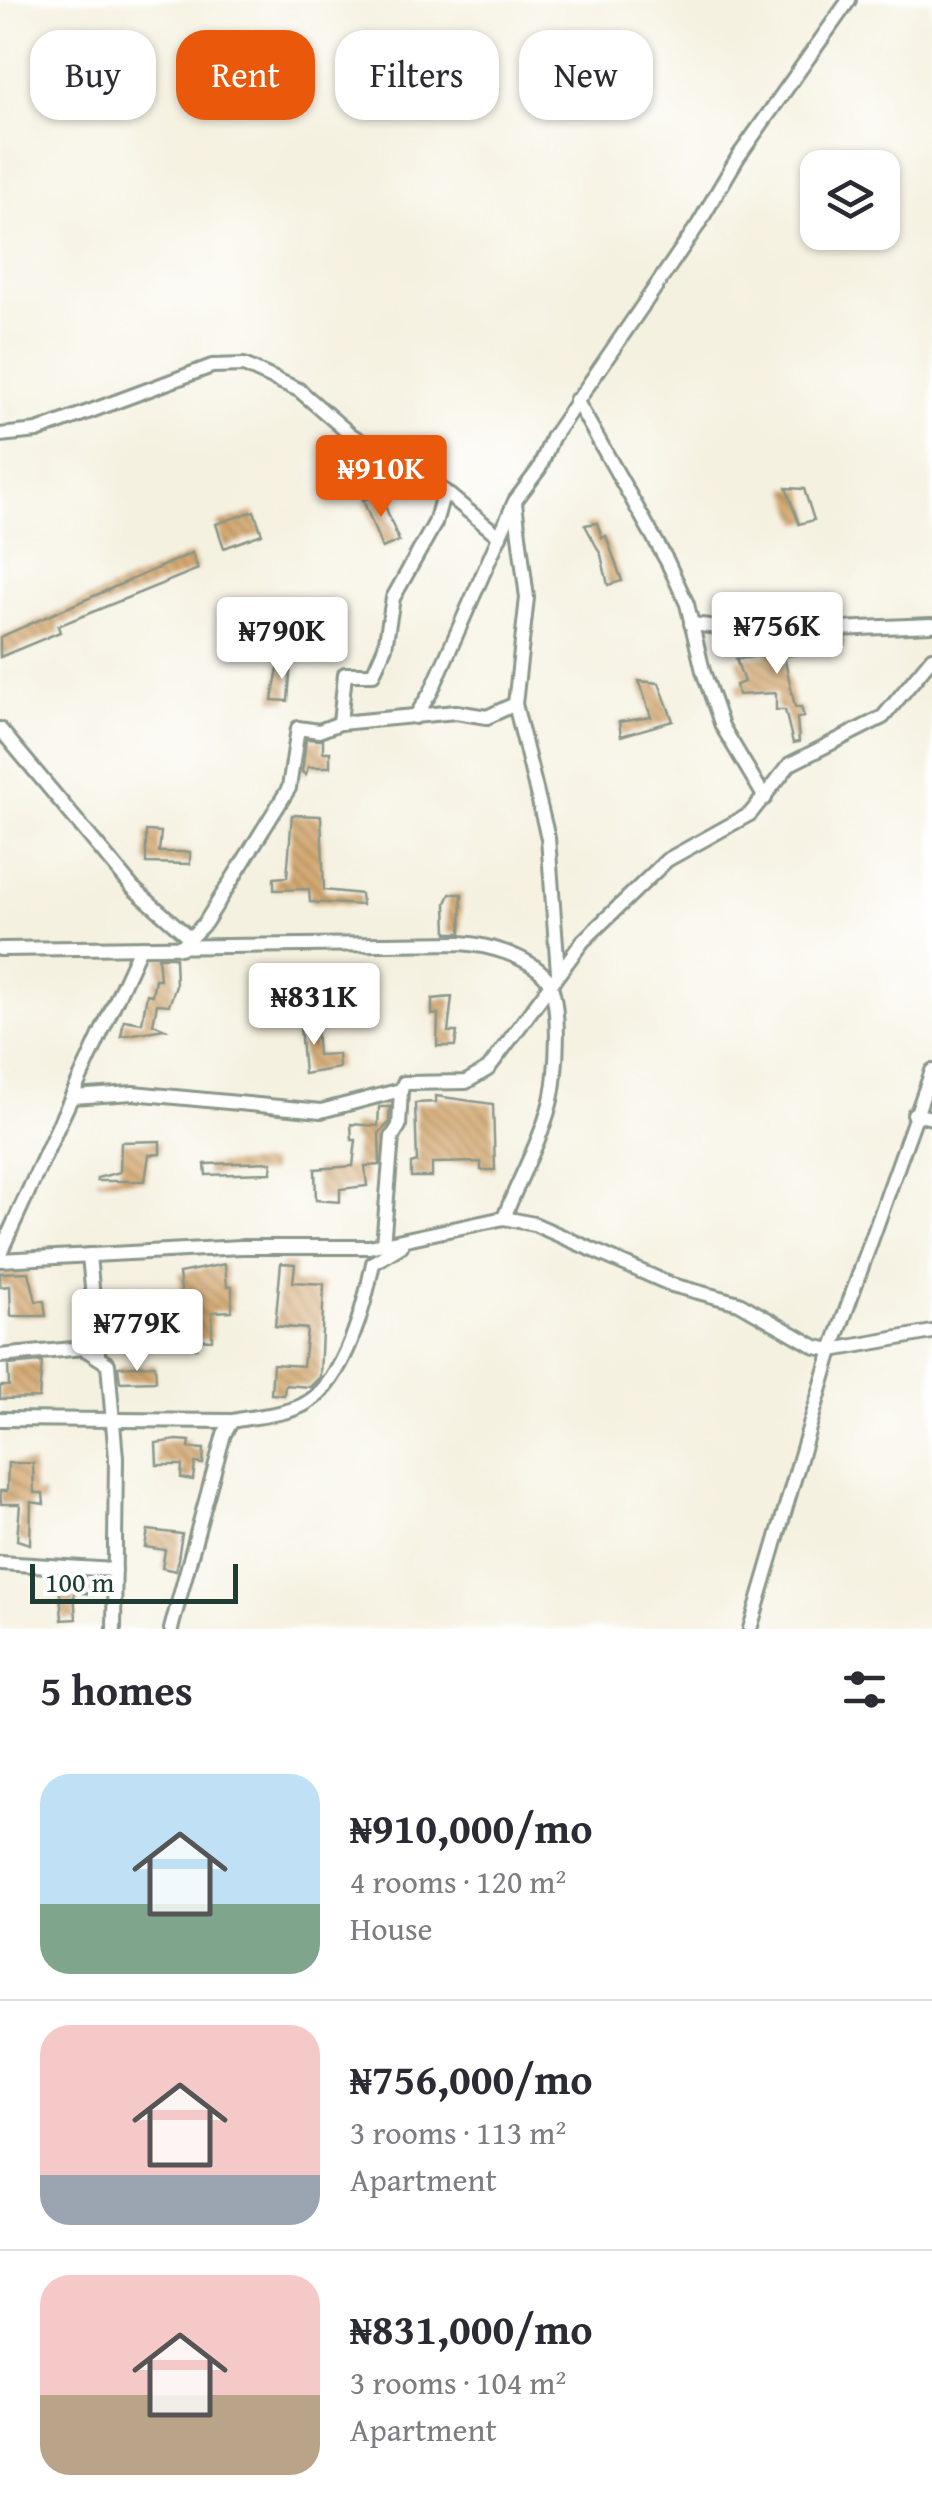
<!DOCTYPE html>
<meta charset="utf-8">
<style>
:root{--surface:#fff;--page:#f2f2f3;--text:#2b2b33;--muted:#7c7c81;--line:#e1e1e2;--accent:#ea580c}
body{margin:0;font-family:"Gentium Book Plus",serif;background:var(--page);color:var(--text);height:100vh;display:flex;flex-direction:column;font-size:38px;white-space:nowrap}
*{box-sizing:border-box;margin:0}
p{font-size:32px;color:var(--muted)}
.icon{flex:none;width:55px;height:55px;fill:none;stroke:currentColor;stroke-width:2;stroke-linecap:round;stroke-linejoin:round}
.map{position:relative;height:1629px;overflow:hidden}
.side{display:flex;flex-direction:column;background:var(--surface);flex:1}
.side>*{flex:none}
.top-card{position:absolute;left:30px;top:30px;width:872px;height:90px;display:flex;gap:20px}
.tools{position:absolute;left:800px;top:150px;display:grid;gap:20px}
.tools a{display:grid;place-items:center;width:100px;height:100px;border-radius:20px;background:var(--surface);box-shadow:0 2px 8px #0004;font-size:50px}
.scale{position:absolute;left:30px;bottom:25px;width:208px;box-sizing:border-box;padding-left:10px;border:5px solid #1f3d34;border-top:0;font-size:28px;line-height:35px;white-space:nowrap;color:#1f3d34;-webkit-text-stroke:8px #fff;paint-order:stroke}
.price{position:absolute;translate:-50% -85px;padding:0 22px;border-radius:10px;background:#fff;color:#222;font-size:32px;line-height:65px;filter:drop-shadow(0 2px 5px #0008)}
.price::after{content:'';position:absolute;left:50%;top:60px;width:30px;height:22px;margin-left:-15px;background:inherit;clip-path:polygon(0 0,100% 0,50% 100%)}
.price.on{background:var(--accent);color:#fff}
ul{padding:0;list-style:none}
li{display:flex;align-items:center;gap:30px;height:250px;padding:0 40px}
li+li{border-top:2px solid var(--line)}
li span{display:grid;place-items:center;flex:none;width:280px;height:200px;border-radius:30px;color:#555}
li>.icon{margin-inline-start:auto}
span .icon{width:120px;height:120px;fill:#fffc;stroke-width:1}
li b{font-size:42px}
h2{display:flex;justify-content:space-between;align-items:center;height:120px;padding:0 40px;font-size:42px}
.tag{padding:0 35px;border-radius:30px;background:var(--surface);box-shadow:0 2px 8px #0004;font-size:35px;line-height:90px}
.tag.on{background:var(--accent);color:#fff}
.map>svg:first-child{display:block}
.building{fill:url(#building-back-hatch)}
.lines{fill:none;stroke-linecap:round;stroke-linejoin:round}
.street-casing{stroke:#8a978a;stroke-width:18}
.street{stroke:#fff;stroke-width:12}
</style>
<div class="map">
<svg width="932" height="1629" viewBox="0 0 932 1629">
<defs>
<pattern id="building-back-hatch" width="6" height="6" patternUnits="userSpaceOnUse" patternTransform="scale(2.5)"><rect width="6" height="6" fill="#d4a972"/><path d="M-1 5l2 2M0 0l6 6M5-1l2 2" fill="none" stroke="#ab8b5e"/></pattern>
</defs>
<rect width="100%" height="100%" fill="#fff"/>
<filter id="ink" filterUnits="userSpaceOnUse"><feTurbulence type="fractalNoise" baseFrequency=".01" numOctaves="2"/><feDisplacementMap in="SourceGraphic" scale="20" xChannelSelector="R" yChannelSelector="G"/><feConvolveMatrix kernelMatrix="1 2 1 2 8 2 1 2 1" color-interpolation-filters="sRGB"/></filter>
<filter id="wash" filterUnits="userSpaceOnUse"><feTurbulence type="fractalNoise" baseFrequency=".0048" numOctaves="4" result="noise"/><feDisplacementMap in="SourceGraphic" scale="40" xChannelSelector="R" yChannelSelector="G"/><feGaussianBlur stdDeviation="2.25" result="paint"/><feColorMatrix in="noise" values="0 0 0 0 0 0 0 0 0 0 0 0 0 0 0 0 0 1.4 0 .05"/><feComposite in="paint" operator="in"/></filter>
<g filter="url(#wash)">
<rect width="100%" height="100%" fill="#f5f1e0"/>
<g id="blocks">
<!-- building -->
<g class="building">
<path d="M786,488L804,489L814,520L799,524Z"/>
<path d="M380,493L399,541L382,548L363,500Z"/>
<path d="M254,511L262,534L224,548L216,524Z"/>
<path d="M597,523L602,538L606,536L622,581L608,585L601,555L585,525Z"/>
<path d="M192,553L198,569L58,626L60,632L0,657V637Z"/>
<path d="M845,639V645L784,656L795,707H801L804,717L797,718L799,742L793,743L785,710H776V693L738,695L736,685L744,682L736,659L768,655V647Z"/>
<path d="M291,662L288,701L272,700L279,663Z"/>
<path d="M639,681L659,683L673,721L621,736L619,722L651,717Z"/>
<path d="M306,739L323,740V752H330V767H308L306,775L302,772Z"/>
<path d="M292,815L321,816L324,890L361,894L362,905L310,902L309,889L274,890V878L287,877Z"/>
<path d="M146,831L161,832L159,852H190V864L146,863Z"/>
<path d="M450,894H462L461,933H447L446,903Z"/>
<path d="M158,957H175L176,986L169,1005L157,1004L153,1024L165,1029L121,1036L124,1020L142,1023L147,994L152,995L155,979H160Z"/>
<path d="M452,997L448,1032H457L455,1046H437L438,1014L432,1015V999Z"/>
<path d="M315,1013L318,1055L338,1054L339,1068L304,1074L299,1014Z"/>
<path d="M436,1096L493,1104L495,1170H481V1162L432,1163V1177H411V1164L417,1162L415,1103L436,1102Z"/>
<path d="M379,1107H390L389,1123L379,1133L380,1165L365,1166L367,1186L340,1189V1202L316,1200L315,1169L353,1166L356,1140H352L351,1124L378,1126Z"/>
<path d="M160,1141V1154L149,1155L145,1181H97V1178L120,1172L121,1142Z"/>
<path d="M272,1162L271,1173L206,1175L205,1164Z"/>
<path d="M281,1263L295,1264L293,1282L324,1284L320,1377L310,1387L285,1385L284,1395L271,1394L273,1364L303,1366L307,1329L275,1326Z"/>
<path d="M225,1264L227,1286H232V1311L212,1312V1340L197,1339V1348L180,1346L179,1315H184L179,1273Z"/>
<path d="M29,1272L36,1301H44L46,1316H11L10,1286L0,1287V1273Z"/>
<path d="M143,1308H154V1342L114,1335V1322L143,1323Z"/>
<path d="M42,1362L39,1398L0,1399V1386H9L8,1365Z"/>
<path d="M155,1365L156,1381L120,1382L118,1367Z"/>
<path d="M177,1440L190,1441L189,1448L204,1449L203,1464L195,1463L193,1480L181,1478L182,1465H157L156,1443Z"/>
<path d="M8,1463H33L34,1493H43L44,1504L31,1502L30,1544L17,1540L20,1504H1L0,1491H7Z"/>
<path d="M148,1530L182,1534L176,1571L162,1568L165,1550L145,1547Z"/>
<path d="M94,1579L93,1594L74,1592L76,1619L62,1620L59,1580Z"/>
</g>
</g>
</g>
<g filter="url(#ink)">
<use href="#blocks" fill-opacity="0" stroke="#8a978a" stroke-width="2.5"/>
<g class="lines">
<defs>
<g id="street">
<path d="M576,400L667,561L687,604L703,671L722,726L765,798"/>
<path d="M0,435L37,431L212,366L244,365L299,390L351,435L444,491L500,537"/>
<path d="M515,503L527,598L515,704L548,838L558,972"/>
<path d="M691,624L765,632L932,625"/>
<path d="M415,717L431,692L515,501L539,469L552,438L698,225L738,157L849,0"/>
<path d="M340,723L345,674H373L385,647L393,598L435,523L444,491"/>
<path d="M0,729L133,888L190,938"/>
<path d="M180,948L205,923L289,788L298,728L319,731L340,723L456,712L487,717L515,704"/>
<path d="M0,949L461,943C487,945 526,955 545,976C563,995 557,1079 550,1104C540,1143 518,1180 504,1218"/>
<path d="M72,1097L133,1093L321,1111L401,1090L404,1083L466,1082L488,1069L583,941L667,860L750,814L790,764L883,717L932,658"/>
<path d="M914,1114L932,1118"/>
<path d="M383,1245L392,1137L399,1126L401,1090"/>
<path d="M0,1253L140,948"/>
<path d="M89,1255L98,1353"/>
<path d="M0,1260L241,1247H369L504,1218L534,1224L672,1285L739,1303L816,1347L832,1350L932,1332"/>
<path d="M0,1356L83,1348L108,1364L116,1458L114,1629"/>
<path d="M0,1419L232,1421"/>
<path d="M0,1563L115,1570"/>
<path d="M171,1629L224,1434L232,1421C255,1416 289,1415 308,1402C346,1378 365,1304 373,1263L401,1246"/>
<path d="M750,1629L832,1350L932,1071"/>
</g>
</defs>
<!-- street casing -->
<use href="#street" class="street-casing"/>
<!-- street -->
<use href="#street" class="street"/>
</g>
</g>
</svg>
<div class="tools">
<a><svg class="icon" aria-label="layers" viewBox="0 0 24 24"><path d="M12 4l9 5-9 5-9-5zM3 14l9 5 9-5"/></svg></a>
</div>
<div class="scale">100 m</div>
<b class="price on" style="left:381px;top:520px">₦910K</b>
<b class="price" style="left:777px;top:677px">₦756K</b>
<b class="price" style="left:282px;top:682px">₦790K</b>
<b class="price" style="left:314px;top:1048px">₦831K</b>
<b class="price" style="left:137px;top:1374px">₦779K</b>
<div class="top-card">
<a class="tag">Buy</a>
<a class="tag on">Rent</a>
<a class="tag">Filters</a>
<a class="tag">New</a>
</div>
</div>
<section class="side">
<h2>5 homes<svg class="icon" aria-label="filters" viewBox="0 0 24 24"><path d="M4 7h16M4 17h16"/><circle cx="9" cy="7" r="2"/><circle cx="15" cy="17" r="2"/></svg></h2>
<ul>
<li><span style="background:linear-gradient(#bfe0f5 65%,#7fa58c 0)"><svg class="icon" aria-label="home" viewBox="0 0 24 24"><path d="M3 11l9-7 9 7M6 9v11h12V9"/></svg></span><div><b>₦910,000/mo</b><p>4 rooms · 120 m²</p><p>House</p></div></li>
<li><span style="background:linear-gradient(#f6c9c9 75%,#9aa5b1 0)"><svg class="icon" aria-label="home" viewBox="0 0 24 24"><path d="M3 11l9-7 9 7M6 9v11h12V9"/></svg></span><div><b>₦756,000/mo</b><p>3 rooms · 113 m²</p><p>Apartment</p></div></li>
<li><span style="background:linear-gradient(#f6c9c9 60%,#b9a48a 0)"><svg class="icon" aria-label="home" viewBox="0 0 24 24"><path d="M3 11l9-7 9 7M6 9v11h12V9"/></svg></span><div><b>₦831,000/mo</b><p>3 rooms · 104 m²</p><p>Apartment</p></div></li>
</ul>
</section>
